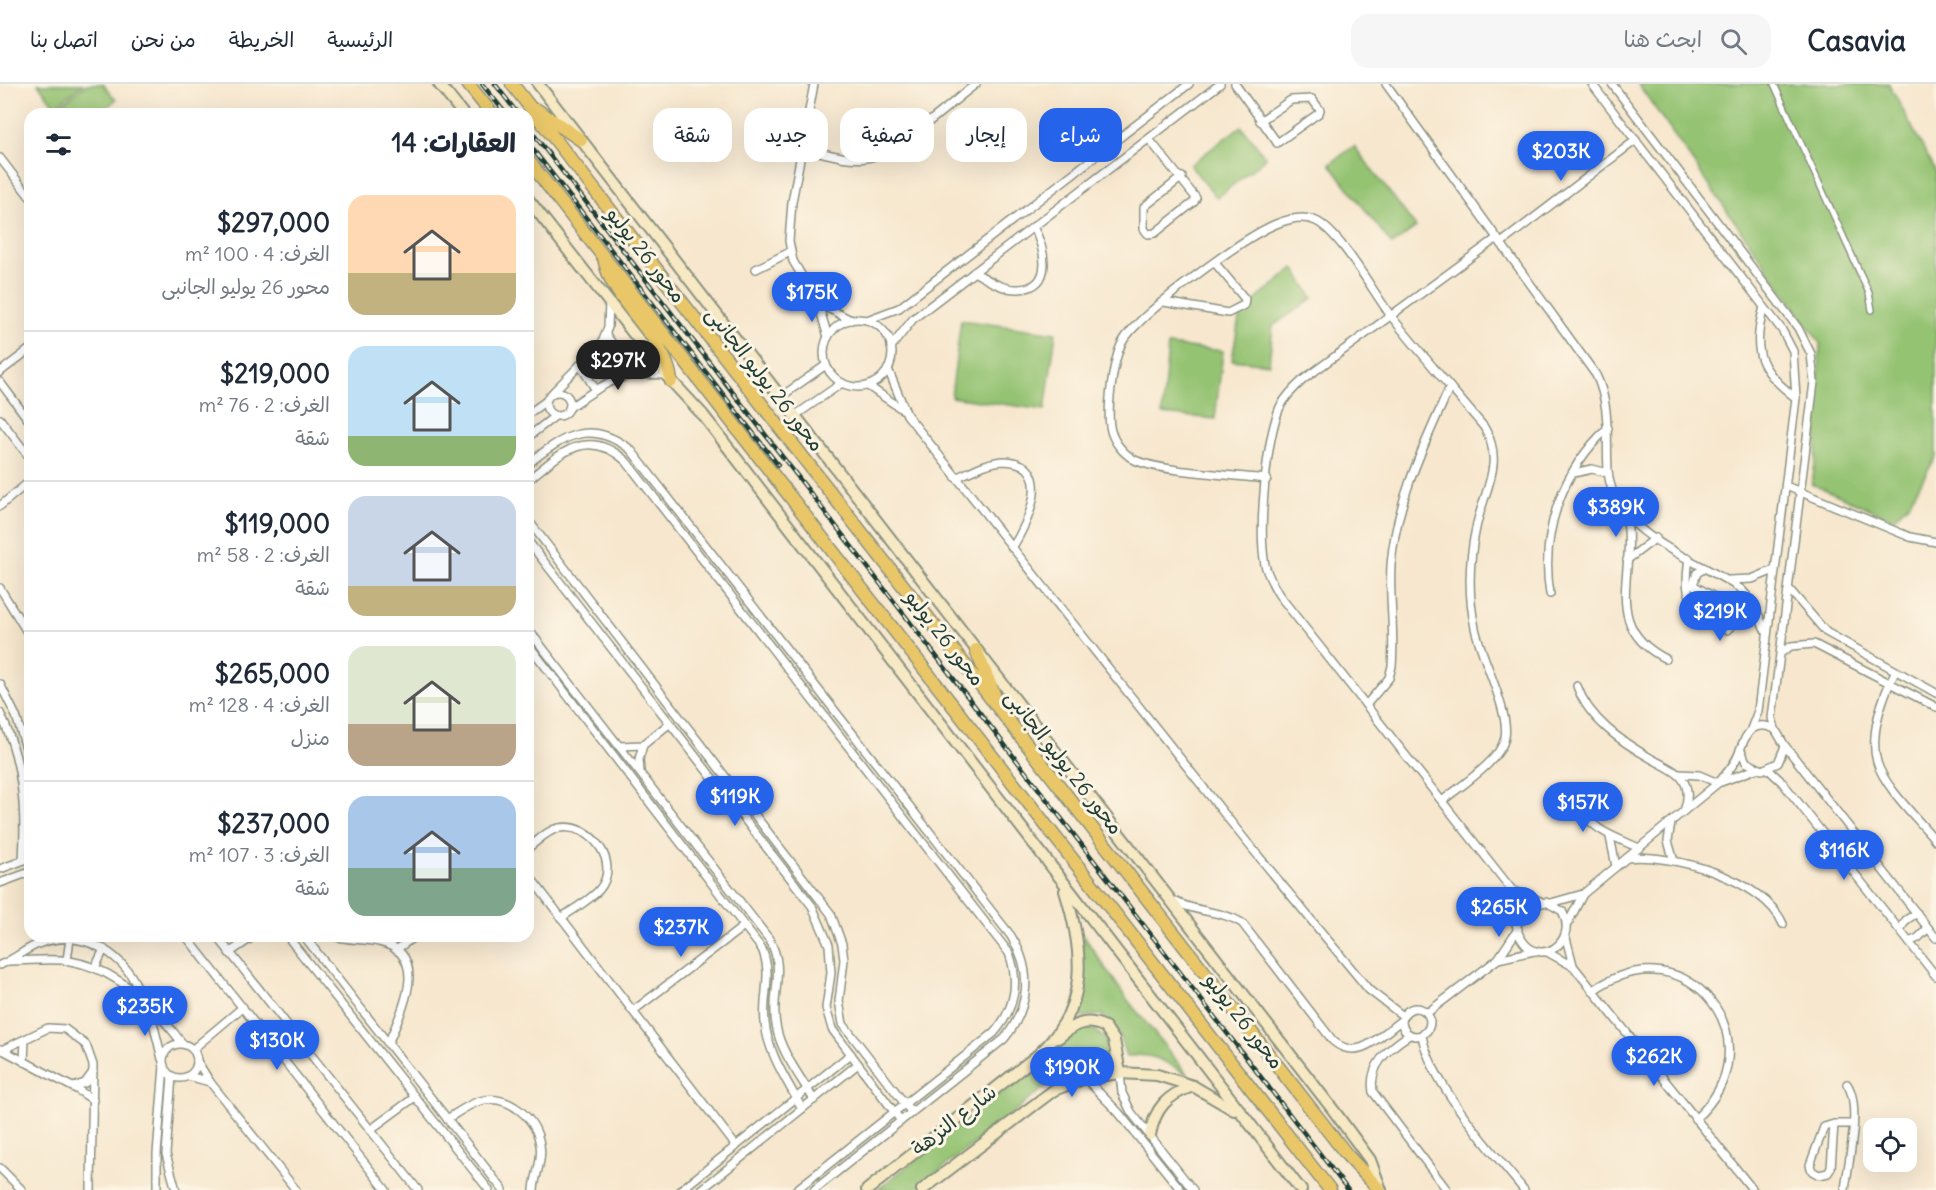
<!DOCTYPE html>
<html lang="ar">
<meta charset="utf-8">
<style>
:root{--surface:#fff;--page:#f6f6f7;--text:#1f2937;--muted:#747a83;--line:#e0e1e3;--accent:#2563eb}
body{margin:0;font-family:Delius,"Playpen Sans Arabic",sans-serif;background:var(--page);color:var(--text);direction:rtl;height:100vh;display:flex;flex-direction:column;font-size:22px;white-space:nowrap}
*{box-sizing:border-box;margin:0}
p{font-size:20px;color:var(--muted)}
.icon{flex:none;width:33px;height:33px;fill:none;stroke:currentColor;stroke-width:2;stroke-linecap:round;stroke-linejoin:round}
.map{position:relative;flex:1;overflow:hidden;direction:ltr}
.drawer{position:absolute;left:24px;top:24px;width:510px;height:834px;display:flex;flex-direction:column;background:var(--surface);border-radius:18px;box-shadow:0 6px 24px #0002;direction:rtl}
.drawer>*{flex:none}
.top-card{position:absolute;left:552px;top:24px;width:570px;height:54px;direction:rtl;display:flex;gap:12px}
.tools{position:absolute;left:1863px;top:1034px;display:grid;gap:12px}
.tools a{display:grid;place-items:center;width:54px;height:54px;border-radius:12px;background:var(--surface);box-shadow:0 6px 24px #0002;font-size:30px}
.price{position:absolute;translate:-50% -51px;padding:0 14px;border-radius:21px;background:var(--accent);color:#fff;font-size:20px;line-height:39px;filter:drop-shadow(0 2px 3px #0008)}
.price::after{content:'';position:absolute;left:50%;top:36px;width:18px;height:14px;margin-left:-9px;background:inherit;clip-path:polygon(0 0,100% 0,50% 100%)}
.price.current{background:#222;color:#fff}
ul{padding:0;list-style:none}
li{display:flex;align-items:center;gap:18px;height:150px;padding:0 18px}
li+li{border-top:2px solid var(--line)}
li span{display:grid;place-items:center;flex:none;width:168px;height:120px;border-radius:18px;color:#555}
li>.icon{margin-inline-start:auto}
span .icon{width:72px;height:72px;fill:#fffc;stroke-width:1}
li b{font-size:26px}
h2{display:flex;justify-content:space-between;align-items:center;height:72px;padding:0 18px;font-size:26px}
.tag{padding:0 21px;border-radius:18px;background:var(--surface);box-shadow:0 6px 24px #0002;font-size:21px;line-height:54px}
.tag.current{background:var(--accent);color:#fff}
header{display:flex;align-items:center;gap:36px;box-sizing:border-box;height:84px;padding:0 30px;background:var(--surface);border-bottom:2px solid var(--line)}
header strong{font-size:28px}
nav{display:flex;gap:33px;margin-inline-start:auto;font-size:21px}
.search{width:420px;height:54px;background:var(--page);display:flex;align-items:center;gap:15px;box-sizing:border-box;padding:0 21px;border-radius:18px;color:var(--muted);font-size:22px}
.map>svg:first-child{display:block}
.green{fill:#94c372;stroke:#5a8053;stroke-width:1.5}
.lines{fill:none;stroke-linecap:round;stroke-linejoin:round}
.pedestrian-casing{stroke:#8b9281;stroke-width:8}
.minor-casing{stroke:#8b9281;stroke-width:10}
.secondary-casing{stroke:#8b9281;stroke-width:14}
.trunk-casing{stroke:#8b9281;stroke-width:15}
.pedestrian{stroke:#fff;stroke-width:5}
.minor{stroke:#fff;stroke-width:7}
.secondary{stroke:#f6e9c3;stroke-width:10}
.trunk{stroke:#e9c769;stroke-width:12}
.rail-casing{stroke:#1f3d34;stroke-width:4.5}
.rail{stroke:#fcf5e5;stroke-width:2;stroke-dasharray:7;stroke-linecap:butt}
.labels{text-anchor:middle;stroke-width:6;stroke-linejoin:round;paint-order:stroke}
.street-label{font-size:21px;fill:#1f3d34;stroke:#fcf5e5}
</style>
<header>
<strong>Casavia</strong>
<div class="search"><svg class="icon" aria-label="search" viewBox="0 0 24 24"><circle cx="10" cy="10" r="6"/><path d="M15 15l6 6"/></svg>ابحث هنا</div>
<nav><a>الرئيسية</a><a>الخريطة</a><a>من نحن</a><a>اتصل بنا</a></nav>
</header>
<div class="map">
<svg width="1936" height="1106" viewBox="0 0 1936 1106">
<rect width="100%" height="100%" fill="#fcf5e5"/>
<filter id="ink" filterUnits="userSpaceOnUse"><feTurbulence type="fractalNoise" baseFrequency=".0167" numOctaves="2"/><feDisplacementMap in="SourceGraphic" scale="12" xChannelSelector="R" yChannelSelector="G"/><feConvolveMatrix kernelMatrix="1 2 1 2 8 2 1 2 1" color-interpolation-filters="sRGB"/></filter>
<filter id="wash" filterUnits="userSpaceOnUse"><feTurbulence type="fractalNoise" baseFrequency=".008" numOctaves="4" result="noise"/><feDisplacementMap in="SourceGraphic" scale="24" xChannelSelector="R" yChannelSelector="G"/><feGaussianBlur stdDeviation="1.35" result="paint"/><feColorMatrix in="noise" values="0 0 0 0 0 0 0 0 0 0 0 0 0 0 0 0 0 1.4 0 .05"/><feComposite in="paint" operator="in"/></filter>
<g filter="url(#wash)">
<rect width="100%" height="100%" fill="#f7e7ce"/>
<!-- green -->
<g class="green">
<path d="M38,0H83L55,22Z"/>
<path d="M87,0H103L116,16L98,30H61L56,24Z"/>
<path d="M1638,0H1889L1936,88V373L1909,419L1893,435L1812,400L1816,373L1820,259Z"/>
<path d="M1241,42L1266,74L1217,114L1190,81Z"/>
<path d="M1354,62L1416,143L1392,161L1330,80Z"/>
<path d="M1294,184L1313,214L1273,242L1269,280L1232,276L1240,229Z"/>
<path d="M961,236L1056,249L1045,326L951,313Z"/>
<path d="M1168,261L1223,267L1215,335L1162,330Z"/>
<path d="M1083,851L1126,914L1188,991C1166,978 1151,967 1126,973L1119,950L1102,931L1072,934L1080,890Z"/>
<path d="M1084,944L1095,946L1106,956L1105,971L1095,984L1077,983L1044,1004L915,1106H877L1027,988L1074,947Z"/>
</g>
</g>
<g filter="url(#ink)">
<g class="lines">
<defs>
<path id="pedestrian" d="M1774,0L1869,209L1872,226"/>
<g id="minor">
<path d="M814,0L792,118L789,157L793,177L818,219L828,253"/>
<path d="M1235,0L1276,57L1277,59L1319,29L1320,26L1312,15L1291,16L1260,37"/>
<path d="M1386,0L1596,291C1611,322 1606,353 1608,386C1613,453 1696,473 1742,506L1753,519L1765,546"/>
<path d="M1592,0L1782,246L1793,267L1796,314L1758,627L1751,645"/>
<path d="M1612,0L1798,244L1811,270L1814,298L1772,634L1775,645"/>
<path d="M1149,55L1196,114L1194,118L1155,149L1148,150L1144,145V123L1182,93"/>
<path d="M803,64C822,68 846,77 866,74C896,71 950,19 976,0"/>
<path d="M0,74L30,113"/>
<path d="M1497,154L1304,295C1295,303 1286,312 1280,323C1266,356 1258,446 1265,481C1268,492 1273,501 1279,511L1512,806C1516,821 1513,844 1522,856C1540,884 1579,858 1562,827L1546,818L1528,822L1518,839"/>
<path d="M1501,159L1636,56"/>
<path d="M756,185L790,168"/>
<path d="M974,188C987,195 1002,206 1018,205C1055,205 1045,163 1033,143"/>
<path d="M1164,218L1228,229L1244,221L1245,215L1215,179"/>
<path d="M818,219L851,236"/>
<path d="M1764,223C1751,268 1760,287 1796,314"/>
<circle cx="858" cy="269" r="34"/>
<path d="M867,236L899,224L1189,0"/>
<path d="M606,251L634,289"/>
<path d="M891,263L913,235L1220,0"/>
<path d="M580,281L596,306"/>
<path d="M888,285L907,331L1246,757L1369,906L1403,932"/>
<path d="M0,288L30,265"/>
<path d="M0,298L30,338"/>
<path d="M868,302L902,325"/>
<circle cx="558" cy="320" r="12"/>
<path d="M553,308L602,259L608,243L609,219"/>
<path d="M779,314L826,281"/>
<path d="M570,323C609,297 618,288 666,291"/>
<path d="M528,330L546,317"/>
<path d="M793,333L842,299"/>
<path d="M0,335L30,374"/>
<path d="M528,353L555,332"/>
<path d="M528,380C563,352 590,334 631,366L1011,852C1033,886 1030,924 1004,955L814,1106"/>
<path d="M1574,389L1592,385L1608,389"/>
<path d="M956,394C971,387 989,377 1005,377C1057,379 1027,441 1012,464"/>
<path d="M1267,395C1236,391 1157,388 1133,375C1123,369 1114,358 1111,347C1106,328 1113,270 1125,254C1145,226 1244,153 1276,140C1288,135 1304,131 1316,137C1341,149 1373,208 1391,232C1421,270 1453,306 1484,343C1506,379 1483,408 1476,444C1469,476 1468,511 1475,544C1481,573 1510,628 1505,653C1501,677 1460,702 1442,717"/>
<path d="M528,396C560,370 587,342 626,377L1009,869C1020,899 1015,925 994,949L796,1106"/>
<path d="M1786,402L1910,453L1936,458"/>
<path d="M0,422L30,397"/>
<path d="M1626,432C1638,488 1599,541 1666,575"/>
<path d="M528,436L831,830L842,860L844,876L839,917L843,940L912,1029"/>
<path d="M528,457L812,822L829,861L831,889L826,924L832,945L901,1037"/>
<path d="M1689,474C1685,502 1685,515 1707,534C1713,539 1719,545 1727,546L1734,539V524L1693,501L1697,489L1705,484"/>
<path d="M1627,476L1656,454"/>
<path d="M1729,496L1752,495L1774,486"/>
<path d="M0,504L30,553"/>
<path d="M1789,505L1826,548L1936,609"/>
<path d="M1550,510C1540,449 1562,386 1608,344"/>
<path d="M528,545L769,855C787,886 770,909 776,941C780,968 801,993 814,1016"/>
<path d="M528,560L762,865C773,891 762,912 765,939C768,970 788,998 802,1025"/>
<path d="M1781,569L1791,562L1814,560L1936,623"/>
<path d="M1895,588C1883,612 1869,650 1877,678C1884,703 1919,736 1936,757"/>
<path d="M0,600L16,632L30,677"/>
<path d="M1577,602C1589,636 1622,658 1652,675C1661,680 1673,685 1680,692C1689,702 1689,714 1684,727"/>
<path d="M1366,621L1389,594L1392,582C1395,548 1389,515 1391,481C1396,417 1424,361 1450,303"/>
<path d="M0,629C23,676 26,725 23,776"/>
<path d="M619,662L643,661L670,639"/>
<path d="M1786,663L1936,854"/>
<path d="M1768,685L1782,698L1936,892"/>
<path d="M640,688L639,675L643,661"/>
<path d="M1679,690L1699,691L1718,699"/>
<path d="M1721,698L1756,685"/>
<path d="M1578,722C1593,747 1613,752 1639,764"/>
<path d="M1671,739L1668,757L1674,777"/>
<path d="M1610,753L1616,782"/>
<path d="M528,764C538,757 547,746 559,744C591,738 622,779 599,806C589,817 573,825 561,834"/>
<path d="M1627,774C1671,769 1764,795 1783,840"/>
<path d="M0,785L30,774"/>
<path d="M528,790L736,1062"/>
<path d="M0,799L30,788"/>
<path d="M1512,806L1540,817"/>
<path d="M1174,817C1196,829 1222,826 1242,839L1333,957C1359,979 1380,951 1402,936"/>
<path d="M1551,819L1583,810"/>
<path d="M1568,839L1583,810L1718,699C1726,690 1737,678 1740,666C1746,649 1754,635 1775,645L1785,662L1778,679L1762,686L1746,678L1741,666"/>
<path d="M1900,846L1906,836L1917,829"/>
<path d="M186,852L386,1106"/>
<path d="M217,852L418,1106"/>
<path d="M287,852L489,1106"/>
<path d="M304,852L503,1106"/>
<path d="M333,852C349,857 363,854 379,858C433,870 400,930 388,960"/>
<path d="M1566,854L1573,881"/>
<path d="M1909,858L1918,854L1928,844"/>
<path d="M396,866L415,852"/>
<path d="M1547,868L1574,883L1753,1106"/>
<path d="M229,869L254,852"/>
<path d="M1498,875L1534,867"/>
<path d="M67,876L70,855"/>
<path d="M11,877C30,877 52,874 70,877C118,885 155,923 182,959"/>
<path d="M0,881C15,875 26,864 41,859C84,844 128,871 141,913"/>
<path d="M95,884L104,865"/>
<path d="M1594,906C1687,840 1780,959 1695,1035"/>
<path d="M149,922L162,975"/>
<circle cx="1416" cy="938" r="14"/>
<path d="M633,927L744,842"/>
<path d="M1427,929L1498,875L1518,845"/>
<path d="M1409,951C1389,964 1368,981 1373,1008L1447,1106"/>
<path d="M1422,952C1432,1002 1491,1065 1524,1106"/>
<circle cx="180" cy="977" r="17"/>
<path d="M1,965L78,1006L93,1016"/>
<path d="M193,965L243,923"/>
<path d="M2,966L48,944L65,945L86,961L93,981L91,1106"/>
<path d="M197,977L210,998L296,1106"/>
<path d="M24,978L25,956"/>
<path d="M1120,989L1122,1009L1131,1028L1193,1106"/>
<path d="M172,992L166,1070L176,1106"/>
<path d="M188,992L210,998"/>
<path d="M1085,994L1119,1029L1181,1106"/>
<path d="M73,1003L85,999L93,988"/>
<path d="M447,1035C457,1029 469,1020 480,1017C508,1010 536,1033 540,1061C543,1077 535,1090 534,1106"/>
<path d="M1834,1040L1831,1084L1828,1089L1819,1091L1812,1087L1810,1081L1824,1043L1834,1040H1852"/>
<path d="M370,1046L415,1013"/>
<path d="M0,1084L22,1106"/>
<path d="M157,1106V1070L164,982"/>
<path d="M681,1106L851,970"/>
<path d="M701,1106L858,980"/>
<path d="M1845,1106C1848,1079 1862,1022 1847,1000"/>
</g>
<g id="secondary">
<path d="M439,0L463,30"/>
<path d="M538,0L1334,1027L1370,1076L1381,1106"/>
<path d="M528,115L666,291L703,331L1301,1106"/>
<path d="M1058,954C1074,941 1084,933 1105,943L1114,956L1120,989"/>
<path d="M1150,1051C1155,1024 1167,1011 1193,1002"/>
<path d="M867,1106L1038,971C1090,924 1084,868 1065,807"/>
<path d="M922,1106L1054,1006L1085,994L1120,989L1157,991L1193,1002L1234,1026"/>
</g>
<g id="trunk">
<path d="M468,0L492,30"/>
<path d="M512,0L1347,1071L1380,1106"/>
<path d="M537,26L581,56"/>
<path d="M528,76L1330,1106"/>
<path d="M605,178C615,223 666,251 671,297"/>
<path d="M976,566L994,610"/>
</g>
</defs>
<!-- pedestrian casing -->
<use href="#pedestrian" class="pedestrian-casing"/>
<!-- minor casing -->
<use href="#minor" class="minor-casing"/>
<!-- secondary casing -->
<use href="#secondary" class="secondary-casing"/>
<!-- trunk casing -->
<use href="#trunk" class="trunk-casing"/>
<!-- pedestrian -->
<use href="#pedestrian" class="pedestrian"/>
<!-- minor -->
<use href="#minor" class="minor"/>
<!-- secondary -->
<use href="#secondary" class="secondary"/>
<!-- trunk -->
<use href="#trunk" class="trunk"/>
<defs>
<g id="rail">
<path d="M482,0L506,30"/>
<path d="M495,0L518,30"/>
<path d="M528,43L1348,1106"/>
<path d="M528,59L778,381"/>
</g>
</defs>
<!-- rail casing -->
<use href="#rail" class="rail-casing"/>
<!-- rail -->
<use href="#rail" class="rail"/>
</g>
</g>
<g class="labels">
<!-- street labels -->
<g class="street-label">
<text transform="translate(646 171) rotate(52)" y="7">محور 26 يوليو</text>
<text transform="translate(765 295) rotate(52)" y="7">محور 26 يوليو الجانبى</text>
<text transform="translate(945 554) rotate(52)" y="7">محور 26 يوليو</text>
<text transform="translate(1064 678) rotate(52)" y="7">محور 26 يوليو الجانبى</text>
<text transform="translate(1244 937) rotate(52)" y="7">محور 26 يوليو</text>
<text transform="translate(954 1036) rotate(-38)" y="7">شارع النزهة</text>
</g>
</g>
</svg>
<div class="tools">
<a><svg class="icon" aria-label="locate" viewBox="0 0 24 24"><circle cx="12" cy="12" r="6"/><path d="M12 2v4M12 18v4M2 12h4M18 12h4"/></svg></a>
</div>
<b class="price" style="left:1561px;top:98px">$203K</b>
<b class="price" style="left:812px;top:239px">$175K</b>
<b class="price current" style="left:618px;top:307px">$297K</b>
<b class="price" style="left:1616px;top:454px">$389K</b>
<b class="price" style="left:1720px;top:558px">$219K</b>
<b class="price" style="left:735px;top:743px">$119K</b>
<b class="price" style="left:1583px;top:749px">$157K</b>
<b class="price" style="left:1844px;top:797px">$116K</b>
<b class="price" style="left:1499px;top:854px">$265K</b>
<b class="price" style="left:681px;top:874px">$237K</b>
<b class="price" style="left:145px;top:953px">$235K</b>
<b class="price" style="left:277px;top:987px">$130K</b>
<b class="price" style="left:1654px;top:1003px">$262K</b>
<b class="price" style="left:1072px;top:1014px">$190K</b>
<div class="top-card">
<a class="tag current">شراء</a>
<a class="tag">إيجار</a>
<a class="tag">تصفية</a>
<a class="tag">جديد</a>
<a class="tag">شقة</a>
</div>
<section class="drawer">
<h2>العقارات: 14<svg class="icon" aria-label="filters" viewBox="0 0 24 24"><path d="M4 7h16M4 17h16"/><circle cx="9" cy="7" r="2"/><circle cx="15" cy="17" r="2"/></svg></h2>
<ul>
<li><span style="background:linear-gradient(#ffd9b3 65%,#c2b280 0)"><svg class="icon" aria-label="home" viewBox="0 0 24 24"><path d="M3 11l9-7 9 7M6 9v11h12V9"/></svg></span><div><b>$297,000</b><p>الغرف: 4 · 100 m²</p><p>محور 26 يوليو الجانبى</p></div></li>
<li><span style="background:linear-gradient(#bfe0f5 75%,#8fb573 0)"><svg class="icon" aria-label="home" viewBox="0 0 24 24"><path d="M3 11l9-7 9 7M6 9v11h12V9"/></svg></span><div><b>$219,000</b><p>الغرف: 2 · 76 m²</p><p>شقة</p></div></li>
<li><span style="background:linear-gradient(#c9d6e8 75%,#c2b280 0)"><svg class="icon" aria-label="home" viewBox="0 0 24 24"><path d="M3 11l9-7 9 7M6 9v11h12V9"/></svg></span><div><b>$119,000</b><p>الغرف: 2 · 58 m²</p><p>شقة</p></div></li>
<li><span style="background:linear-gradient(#dfe7d0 65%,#b9a48a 0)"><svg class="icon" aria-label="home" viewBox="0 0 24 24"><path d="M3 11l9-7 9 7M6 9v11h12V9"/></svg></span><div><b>$265,000</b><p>الغرف: 4 · 128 m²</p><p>منزل</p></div></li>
<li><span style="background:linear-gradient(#a9c7e8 60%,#7fa58c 0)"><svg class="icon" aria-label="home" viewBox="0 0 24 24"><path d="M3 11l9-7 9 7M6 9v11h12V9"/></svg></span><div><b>$237,000</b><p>الغرف: 3 · 107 m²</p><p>شقة</p></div></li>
</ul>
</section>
</div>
